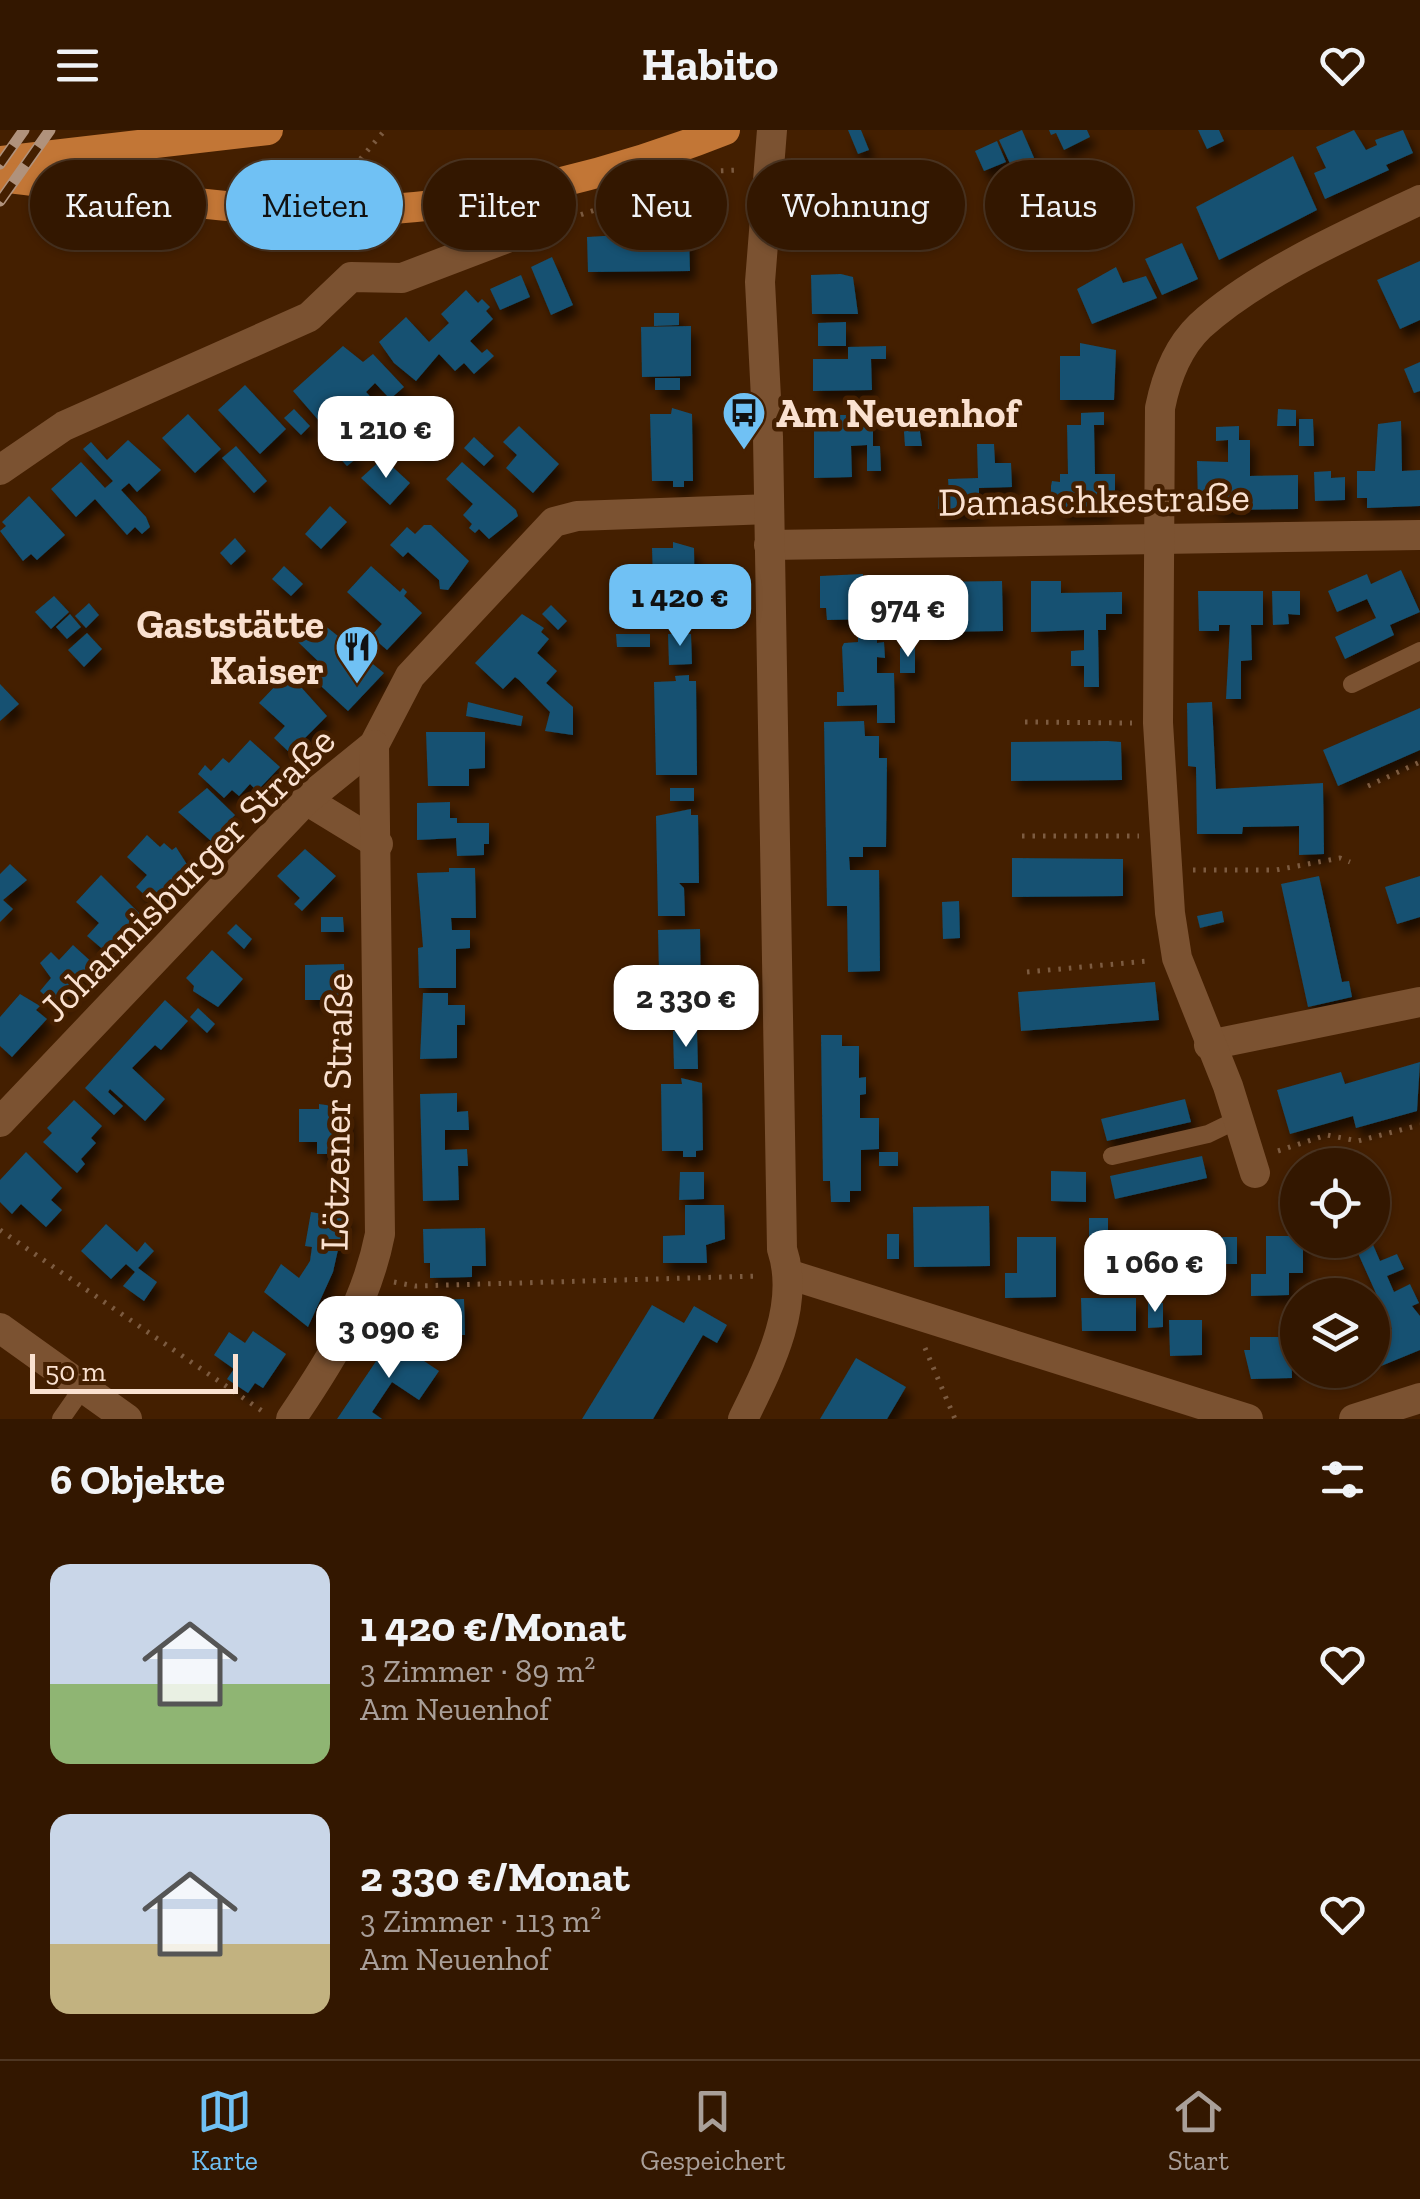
<!DOCTYPE html>
<html lang="de">
<meta charset="utf-8">
<style>
:root{--surface:#331700;--page:#3e240f;--text:#f1f3f6;--muted:#a99f99;--line:#4e3622;--accent:#70c1f4}
body{margin:0;font-family:"Zilla Slab",serif;background:var(--page);color:var(--text);height:100vh;display:flex;flex-direction:column;font-size:38px;white-space:nowrap}
*{box-sizing:border-box;margin:0}
p{font-size:32px;color:var(--muted)}
.icon{flex:none;width:55px;height:55px;fill:none;stroke:currentColor;stroke-width:2;stroke-linecap:round;stroke-linejoin:round}
.map{position:relative;height:1289px;overflow:hidden}
.panel{display:flex;flex-direction:column;background:var(--surface);flex:1}
.panel>*{flex:none}
.hud{position:absolute;left:30px;top:30px;width:1360px;height:90px;display:flex;gap:20px}
.controls{position:absolute;left:1280px;top:1018px;display:grid;gap:20px}
.controls a{display:grid;place-items:center;width:110px;height:110px;border-radius:50%;background:var(--surface);box-shadow:0 2px 8px #0004,0 0 0 2px var(--line);font-size:50px}
.scale{position:absolute;left:30px;bottom:25px;width:208px;box-sizing:border-box;padding-left:10px;border:5px solid #fae1d0;border-top:0;font-size:28px;line-height:35px;white-space:nowrap;color:#fae1d0;-webkit-text-stroke:8px #441f00;paint-order:stroke}
.price{position:absolute;translate:-50% -85px;padding:0 22px;border-radius:20px;background:#fff;color:#222;font-size:32px;line-height:65px;filter:drop-shadow(0 2px 5px #0008)}
.price::after{content:'';position:absolute;left:50%;top:60px;width:30px;height:22px;margin-left:-15px;background:inherit;clip-path:polygon(0 0,100% 0,50% 100%)}
.price.active{background:var(--accent);color:#111}
ul{padding:0;list-style:none}
li{display:flex;align-items:center;gap:30px;height:250px;padding:0 50px}
li span{display:grid;place-items:center;flex:none;width:280px;height:200px;border-radius:20px;color:#555}
li>.icon{margin-inline-start:auto}
span .icon{width:120px;height:120px;fill:#fffc;stroke-width:1}
li b{font-size:42px}
h2{display:flex;justify-content:space-between;align-items:center;height:120px;padding:0 50px;font-size:42px}
.pill{padding:0 35px;border-radius:45px;background:var(--surface);box-shadow:0 2px 8px #0004,0 0 0 2px var(--line);font-size:35px;line-height:90px}
.pill.active{background:var(--accent);color:#111}
header{display:flex;justify-content:space-between;align-items:center;height:130px;padding:0 50px;background:var(--surface);font-size:45px;font-weight:700}
.dock{display:flex;justify-content:space-around;align-items:center;height:140px;border-top:2px solid var(--line);background:var(--surface);font-size:28px;color:var(--muted)}
.dock a{display:grid;justify-items:center;gap:5px}
.dock .active{color:var(--accent)}
.map>svg:first-child{display:block}
.building{fill:#145172;filter:url(#shadow)}
.lines{fill:none;stroke-linecap:round;stroke-linejoin:round}
.path{stroke:#7c5b40;stroke-width:5;stroke-dasharray:2.5 8;stroke-linecap:butt}
.service{stroke:#7b5231;stroke-width:18}
.minor{stroke:#7b5231;stroke-width:30}
.trunk{stroke:#c27636;stroke-width:30}
.rail-casing{stroke:#b0927c;stroke-width:11}
.rail{stroke:#441f00;stroke-width:8;stroke-dasharray:22;stroke-linecap:butt}
.labels{text-anchor:middle;stroke-width:9;stroke-linejoin:round;paint-order:stroke}
.poi-label{font-size:40px;font-weight:bold;fill:#fae1d0;stroke:#441f00;text-anchor:start}
.street-label{font-size:40px;fill:#fae1d0;stroke:#441f00}
</style>
<header><svg class="icon" aria-label="menu" viewBox="0 0 24 24"><path d="M4 6h16M4 12h16M4 18h16"/></svg>Habito<svg class="icon" aria-label="heart" viewBox="0 0 24 24"><path d="M12 20l-8-8c-3-5 5-10 8-4 3-6 11-1 8 4z"/></svg></header>
<div class="map">
<svg width="1420" height="1289" viewBox="0 0 1420 1289">
<defs>
<filter id="shadow"><feDropShadow dx="5.5" dy="9" stdDeviation="5" flood-color="#0009"/></filter>
</defs>
<rect width="100%" height="100%" fill="#441f00"/>
<!-- building -->
<g class="building">
<path d="M848,0H861L869,20L858,24Z"/>
<path d="M1022,0L1035,30L1013,40L999,10Z"/>
<path d="M1049,0H1087L1090,7L1064,20L1056,3L1051,5Z"/>
<path d="M1198,0H1219L1224,11L1207,19Z"/>
<path d="M1354,0L1366,20L1377,15L1375,10L1403,0L1413,23L1386,35L1389,40L1325,69L1314,43L1326,38L1316,17Z"/>
<path d="M997,11L1006,32L984,41L975,21Z"/>
<path d="M1293,26L1317,80L1219,130L1196,77Z"/>
<path d="M1075,47L1083,66L1050,81L1041,62Z"/>
<path d="M653,103L689,106L690,141L588,142L587,107Z"/>
<path d="M1182,113L1198,149L1162,165L1145,129Z"/>
<path d="M552,127L573,175L551,185L531,137Z"/>
<path d="M1420,131V190L1400,199L1377,150Z"/>
<path d="M1116,137L1123,153L1146,146L1157,168L1092,194L1077,159Z"/>
<path d="M841,144L853,147L858,184H812L811,145Z"/>
<path d="M521,145L530,167L500,180L490,159Z"/>
<path d="M466,160L478,173L482,169L490,177L486,181L493,189L470,211L482,223L487,219L494,226L474,244L464,233L455,241L439,224L416,251L394,233L379,212L406,187L429,212L449,193L441,184Z"/>
<path d="M654,183H679V195L654,196Z"/>
<path d="M846,192V216H818V193Z"/>
<path d="M691,196V246L642,247L641,197Z"/>
<path d="M1080,213L1116,220L1114,270H1060V226H1080Z"/>
<path d="M343,216L363,232L373,224L404,257L390,269L375,253L366,262L379,276L345,301L329,284L320,292L293,261Z"/>
<path d="M886,216V229H871L872,260L813,261V229H848V217Z"/>
<path d="M1420,232V261L1414,263L1404,239Z"/>
<rect x="655" y="248" width="25" height="12"/>
<path d="M245,255L286,299L260,324L218,280Z"/>
<path d="M672,278L692,284L693,351H684V357H673V351H652L650,284H671Z"/>
<path d="M294,279L310,296L301,305L284,288Z"/>
<path d="M1278,279L1296,280V296H1277Z"/>
<path d="M1104,282V295H1094L1095,344H1115V373H1104L1105,381L1060,382V372H1051V356L1052,351L1060,352V344H1068L1067,295H1081V283Z"/>
<path d="M188,284L221,319L195,343L162,308Z"/>
<path d="M429,285L446,303L424,323L407,304Z"/>
<path d="M814,285H873V316H880L881,341H867V315L851,316L852,347L814,348Z"/>
<path d="M903,288H918L922,316H905Z"/>
<path d="M1299,289H1313L1314,316H1299Z"/>
<path d="M1401,291L1402,341L1420,340V376L1367,378V368H1357V341H1375L1378,294Z"/>
<path d="M519,296L559,334L533,363L506,338L517,325L503,312Z"/>
<path d="M1239,296V310H1250V346L1298,345V379L1216,380V372H1198L1197,331L1228,332V310L1216,311V297Z"/>
<path d="M474,307L494,326L484,336L464,318Z"/>
<path d="M128,310L161,340L137,362L129,353L121,360L146,387L150,397L142,404L135,397L127,405L95,369L76,387L51,359L81,332L105,358L113,351L83,319L91,312L107,330Z"/>
<path d="M344,312L357,328L347,336L334,322Z"/>
<path d="M977,314H994L995,333H1011L1012,357L979,358V382L938,383V363H949L948,349L978,348Z"/>
<path d="M236,316L267,351L254,363L222,328Z"/>
<path d="M383,328L410,353L390,375L361,348Z"/>
<path d="M462,332L516,380L518,386L489,409L479,399L475,403L469,398L472,394L463,385L473,374L446,349Z"/>
<path d="M1331,341V348L1345,347V370L1315,371L1314,342Z"/>
<path d="M29,366L65,405L37,430L31,424L23,431L0,401L6,396L2,392Z"/>
<path d="M330,376L347,392L321,419L305,404Z"/>
<path d="M424,395H431L469,431L448,460L440,459L439,450L408,422L403,427L390,415L407,397L415,404Z"/>
<path d="M235,408L246,421L231,435L220,423Z"/>
<path d="M673,412L694,418L695,485H686V491H674L675,485H654L652,418H673Z"/>
<path d="M284,436L303,454L291,466L272,449Z"/>
<path d="M371,436L400,462L403,458L407,462L404,466L422,483L387,520L371,506L382,494L347,462Z"/>
<path d="M1401,440L1420,482L1390,495L1394,505L1345,529L1335,507L1376,488L1367,469L1337,482L1328,461L1367,444L1371,454Z"/>
<path d="M863,444L864,477H870V489L827,490L826,478H820V446Z"/>
<path d="M1002,451L1003,501L927,502L926,452Z"/>
<path d="M1031,451H1061V463L1122,462V484H1106V500H1098L1099,557H1084V536H1071V521L1084,520V500L1031,502Z"/>
<path d="M1198,461H1263V495H1251L1252,530L1241,531V569H1226L1230,495H1219V501H1199Z"/>
<path d="M1272,461H1300V485L1288,484L1289,494L1273,495Z"/>
<path d="M54,466L69,482L51,499L35,482Z"/>
<path d="M89,473L99,485L86,498L75,486Z"/>
<path d="M551,475L567,491L558,500L542,484Z"/>
<path d="M70,484L81,497L67,509L56,497Z"/>
<path d="M522,484L544,498L541,502L549,509L537,523L557,541L546,553L573,577V605L545,601L550,582L519,550L515,547L503,559L475,533Z"/>
<path d="M318,490L384,543L348,581L309,545L320,533L298,512Z"/>
<path d="M858,502H877V513L884,512L885,528L877,527V543H894L895,593H877V575L837,576V562H844L842,517L844,513L858,512Z"/>
<path d="M87,503L102,519L84,537L68,520Z"/>
<path d="M616,504H650V517H617Z"/>
<path d="M668,504H691L692,534L669,535Z"/>
<path d="M915,517V543H900V518Z"/>
<path d="M689,545V551H696L697,645H656L654,552L676,551L675,546Z"/>
<path d="M292,547L327,586L290,623L274,608L285,596L259,573L278,553L283,557Z"/>
<path d="M0,554L19,574L0,591Z"/>
<path d="M468,572L523,586L521,596L466,586Z"/>
<path d="M1212,572L1216,659L1323,653L1324,724L1299,725V696L1243,697L1242,704H1197L1196,637L1188,636L1187,573Z"/>
<path d="M1420,578V620L1338,656L1323,620Z"/>
<path d="M864,591L865,606H879V628H887L886,717H863V727H849L850,740H879L880,841L848,842L847,776H827L824,592Z"/>
<path d="M426,602H485V638L469,639V656H428Z"/>
<path d="M250,610L280,637L257,661L250,654L239,666L232,660L224,668L198,644L205,635L211,641L223,628L229,633Z"/>
<path d="M1108,611L1121,612L1122,650L1011,651V612Z"/>
<path d="M207,658L235,685L211,711L178,682Z"/>
<rect x="670" y="658" width="24" height="13"/>
<path d="M450,672V688H457V693H489V714H484V725L457,726L456,708L417,710V673Z"/>
<path d="M691,679V685H698L699,753H679L684,758L685,786H658L656,686Z"/>
<path d="M147,705L160,717L164,713L172,720L176,717L188,736L153,773L136,757L147,745L127,727Z"/>
<path d="M305,719L336,746L302,781L294,774L300,768L277,746Z"/>
<path d="M1012,728L1123,729V766L1012,767Z"/>
<path d="M10,734L27,750L3,770L13,779L0,792V744Z"/>
<path d="M449,738H475L476,788H451L452,800H470V818L456,819V858H419L418,818L423,817L417,743L449,742Z"/>
<path d="M101,745L142,786L106,822L87,806L99,793L76,772Z"/>
<path d="M1319,746L1342,852L1349,851L1352,867L1308,877L1281,754Z"/>
<path d="M1420,746V787L1397,794L1385,757Z"/>
<path d="M959,771L960,808L943,809L942,772Z"/>
<path d="M1222,781L1224,792L1200,798L1197,786Z"/>
<path d="M321,787H343L344,802H321Z"/>
<path d="M236,794L252,809L244,819L227,803Z"/>
<path d="M700,799L701,886H694V892L681,893V887H660L658,800Z"/>
<path d="M73,815L96,836L57,877L40,861L51,848L40,833L51,822L59,830Z"/>
<path d="M212,820L243,849L218,877L193,861L194,856L186,848Z"/>
<path d="M344,834L345,870H305V835Z"/>
<path d="M1155,852L1159,890L1021,901L1018,862Z"/>
<path d="M423,863H448V875H465V895H457V928L420,929Z"/>
<path d="M20,864L40,876L36,880L47,889L12,927L0,916V887Z"/>
<path d="M165,870L188,891L161,920L155,915L132,938L165,969L145,991L110,959L108,962L123,976L114,985L85,958Z"/>
<path d="M198,878L215,894L207,903L190,887Z"/>
<path d="M673,901H697L698,939H674Z"/>
<path d="M821,905H842V916H859V948L866,947V964L860,965V988H879V1019L861,1020V1061H850V1072H831L830,1051H823Z"/>
<path d="M1420,932L1417,981L1356,998L1353,986L1290,1004L1277,960L1341,942L1345,954Z"/>
<path d="M681,948L702,953L703,1020L696,1021V1027H683V1021H662L661,954H682Z"/>
<path d="M457,963V982L468,981L469,1000H445V1020L467,1019L468,1036H458L459,1070L423,1071L420,964Z"/>
<path d="M1185,969L1191,992L1107,1011L1101,989Z"/>
<path d="M74,970L102,996L91,1008L96,1013L81,1029L85,1034L77,1043L43,1012L52,1003L47,998Z"/>
<path d="M319,974L347,978L350,1012H340V1024H317V1012H299V979H319Z"/>
<path d="M26,1022L62,1058L51,1070L62,1080L46,1097L21,1074L12,1084L0,1072V1050Z"/>
<rect x="879" y="1022" width="19" height="14"/>
<path d="M1202,1026L1207,1048L1115,1069L1110,1046Z"/>
<path d="M1051,1041L1086,1042V1072L1051,1071Z"/>
<path d="M680,1042H704V1069L679,1070Z"/>
<path d="M685,1075H724L725,1109L706,1115L707,1133H663V1106L685,1105Z"/>
<path d="M989,1076L990,1136L914,1137L913,1077Z"/>
<path d="M311,1082L340,1087L345,1083L350,1089L344,1093L333,1142L308,1197L264,1162L281,1134L299,1148L310,1131L312,1117L305,1116Z"/>
<path d="M1089,1088H1108V1114H1125L1126,1131H1089Z"/>
<path d="M106,1094L137,1122L145,1112L154,1121L138,1138L157,1152L144,1171L123,1156L135,1142L126,1134L111,1149L81,1121Z"/>
<path d="M485,1098L486,1136H472V1147L430,1148V1133H424L423,1099Z"/>
<rect x="887" y="1104" width="12" height="25"/>
<path d="M1266,1106H1298L1303,1110V1143H1289V1165L1251,1166V1144H1266Z"/>
<path d="M1017,1107H1056V1167L1005,1168V1143H1017Z"/>
<rect x="1222" y="1107" width="15" height="27"/>
<path d="M1352,1110H1371L1380,1131L1397,1124L1404,1139L1387,1146L1394,1162L1410,1154L1419,1173L1412,1176L1420,1186V1220L1381,1236L1372,1209L1392,1199Z"/>
<path d="M1081,1168H1136V1201H1082Z"/>
<path d="M464,1169L465,1205H425V1170Z"/>
<path d="M1148,1173H1163V1197L1148,1198Z"/>
<path d="M652,1175L684,1193L694,1176L727,1195L717,1213L703,1205L653,1289H582Z"/>
<path d="M397,1183L416,1196L410,1206L390,1194Z"/>
<path d="M1169,1190H1202V1225L1170,1226Z"/>
<path d="M253,1201L286,1224L263,1258L255,1253L248,1263L227,1249L234,1239L214,1225L229,1202L245,1213Z"/>
<path d="M1250,1207H1291L1292,1248L1251,1249L1244,1220H1250Z"/>
<path d="M391,1209L439,1241L419,1270L392,1252L372,1282L382,1289H337Z"/>
<path d="M856,1228L906,1257L887,1289H820Z"/>
</g>
<g class="lines">
<!-- path -->
<g class="path">
<path d="M340,53L385,0"/>
<path d="M531,101L714,41L740,40"/>
<path d="M1025,592L1132,593"/>
<path d="M1368,656L1420,632"/>
<path d="M1022,706H1139"/>
<path d="M1193,740H1276L1340,728L1350,732"/>
<path d="M1027,842L1148,831"/>
<path d="M1278,1021L1327,1005L1358,1011L1420,995"/>
<path d="M0,1100L265,1283"/>
<path d="M394,1152L415,1156L758,1146"/>
<path d="M925,1218L955,1289"/>
</g>
<!-- service -->
<g class="service">
<path d="M1352,554L1420,521"/>
<path d="M1112,1026L1208,1004L1239,989"/>
<path d="M61,1289L82,1259"/>
</g>
<!-- minor -->
<g class="minor">
<path d="M0,340L64,296L309,187L351,147L402,148L507,108"/>
<path d="M769,415L1420,405"/>
<path d="M306,670L378,714"/>
<path d="M1209,915L1420,872"/>
<path d="M0,992L306,670L374,615L410,546L554,392L577,386L769,379"/>
<path d="M1255,1043L1228,956L1177,828L1170,783L1158,593L1160,278C1166,248 1177,218 1200,196C1257,144 1350,103 1420,70"/>
<path d="M791,1145L1248,1289"/>
<path d="M0,1198L127,1289"/>
<path d="M291,1289C331,1230 366,1175 380,1104L374,615"/>
<path d="M743,1289C768,1238 801,1176 782,1119L768,307L760,152L772,0"/>
<path d="M1354,1289L1420,1268"/>
</g>
<!-- trunk -->
<g class="trunk">
<path d="M0,31L268,0"/>
<path d="M0,47C88,58 176,73 264,79C419,91 581,57 725,0"/>
</g>
<defs>
<g id="rail">
<path d="M0,34L24,0"/>
<path d="M0,71L50,0"/>
</g>
</defs>
<!-- rail casing -->
<use href="#rail" class="rail-casing"/>
<!-- rail -->
<use href="#rail" class="rail"/>
</g>
<!-- icons -->
<defs>
<symbol id="bus-pin" viewBox="-11 -11 22 30"><path d="M0 17L-7.5 6A9.5 9.5 0 1 1 7.5 6Z" fill="#70c1f4" stroke="#441f00"/><path d="M-5-6H5V4H4V6H2V4H-2V6H-4V4H-5ZM-3.5-4V0h7V-4ZM-3.5 1.2v1.5H-2V1.2ZM2 1.2v1.5H3.5V1.2Z" fill="#111"/></symbol>
<symbol id="restaurant-pin" viewBox="-11 -11 22 30"><path d="M0 17L-7.5 6A9.5 9.5 0 1 1 7.5 6Z" fill="#70c1f4" stroke="#441f00"/><path d="M-5-6h1v4h1v-4h1v4h1v-4h1v5L-1.5 .5V6h-2V.5L-5-1ZM5-6V6H3V1.5H1.5Q1.5-4 5-6Z" fill="#111"/></symbol>
</defs>
<g fill-rule="evenodd">
<use href="#bus-pin" x="719" y="258" width="50" height="68"/>
<use href="#restaurant-pin" x="332" y="492" width="50" height="68"/>
</g>
<g class="labels">
<!-- poi labels -->
<g class="poi-label">
<text x="776" y="297">Am Neuenhof</text>
<text x="324" y="508" text-anchor="end">Gaststätte<tspan x="324" dy="46">Kaiser</tspan></text>
</g>
<!-- street labels -->
<g class="street-label">
<text transform="translate(1094 369) rotate(-1)" y="14">Damaschkestraße</text>
<text transform="translate(187 744) rotate(-45)" y="14">Johannisburger Straße</text>
<text transform="translate(336 982) rotate(-89)" y="14">Lötzener Straße</text>
</g>
</g>
</svg>
<div class="controls">
<a><svg class="icon" aria-label="locate" viewBox="0 0 24 24"><circle cx="12" cy="12" r="6"/><path d="M12 2v4M12 18v4M2 12h4M18 12h4"/></svg></a>
<a><svg class="icon" aria-label="layers" viewBox="0 0 24 24"><path d="M12 4l9 5-9 5-9-5zM3 14l9 5 9-5"/></svg></a>
</div>
<div class="scale">50 m</div>
<b class="price" style="left:386px;top:351px">1 210 €</b>
<b class="price active" style="left:680px;top:519px">1 420 €</b>
<b class="price" style="left:908px;top:530px">974 €</b>
<b class="price" style="left:686px;top:920px">2 330 €</b>
<b class="price" style="left:1155px;top:1185px">1 060 €</b>
<b class="price" style="left:389px;top:1251px">3 090 €</b>
<div class="hud">
<a class="pill">Kaufen</a>
<a class="pill active">Mieten</a>
<a class="pill">Filter</a>
<a class="pill">Neu</a>
<a class="pill">Wohnung</a>
<a class="pill">Haus</a>
</div>
</div>
<section class="panel">
<h2>6 Objekte<svg class="icon" aria-label="filters" viewBox="0 0 24 24"><path d="M4 7h16M4 17h16"/><circle cx="9" cy="7" r="2"/><circle cx="15" cy="17" r="2"/></svg></h2>
<ul>
<li><span style="background:linear-gradient(#c9d6e8 60%,#8fb573 0)"><svg class="icon" aria-label="home" viewBox="0 0 24 24"><path d="M3 11l9-7 9 7M6 9v11h12V9"/></svg></span><div><b>1 420 €/Monat</b><p>3 Zimmer · 89 m²</p><p>Am Neuenhof</p></div><svg class="icon" aria-label="heart" viewBox="0 0 24 24"><path d="M12 20l-8-8c-3-5 5-10 8-4 3-6 11-1 8 4z"/></svg></li>
<li><span style="background:linear-gradient(#c9d6e8 65%,#c2b280 0)"><svg class="icon" aria-label="home" viewBox="0 0 24 24"><path d="M3 11l9-7 9 7M6 9v11h12V9"/></svg></span><div><b>2 330 €/Monat</b><p>3 Zimmer · 113 m²</p><p>Am Neuenhof</p></div><svg class="icon" aria-label="heart" viewBox="0 0 24 24"><path d="M12 20l-8-8c-3-5 5-10 8-4 3-6 11-1 8 4z"/></svg></li>
</ul>
</section>
<nav class="dock">
<a class="active"><svg class="icon" aria-label="map" viewBox="0 0 24 24"><path d="M3 6l6-2 6 2 6-2v14l-6 2-6-2-6 2zM9 4v14M15 6v14"/></svg>Karte</a>
<a><svg class="icon" aria-label="saved" viewBox="0 0 24 24"><path d="M7 4h10v16l-5-4-5 4z"/></svg>Gespeichert</a>
<a><svg class="icon" aria-label="home" viewBox="0 0 24 24"><path d="M3 11l9-7 9 7M6 9v11h12V9"/></svg>Start</a>
</nav>
